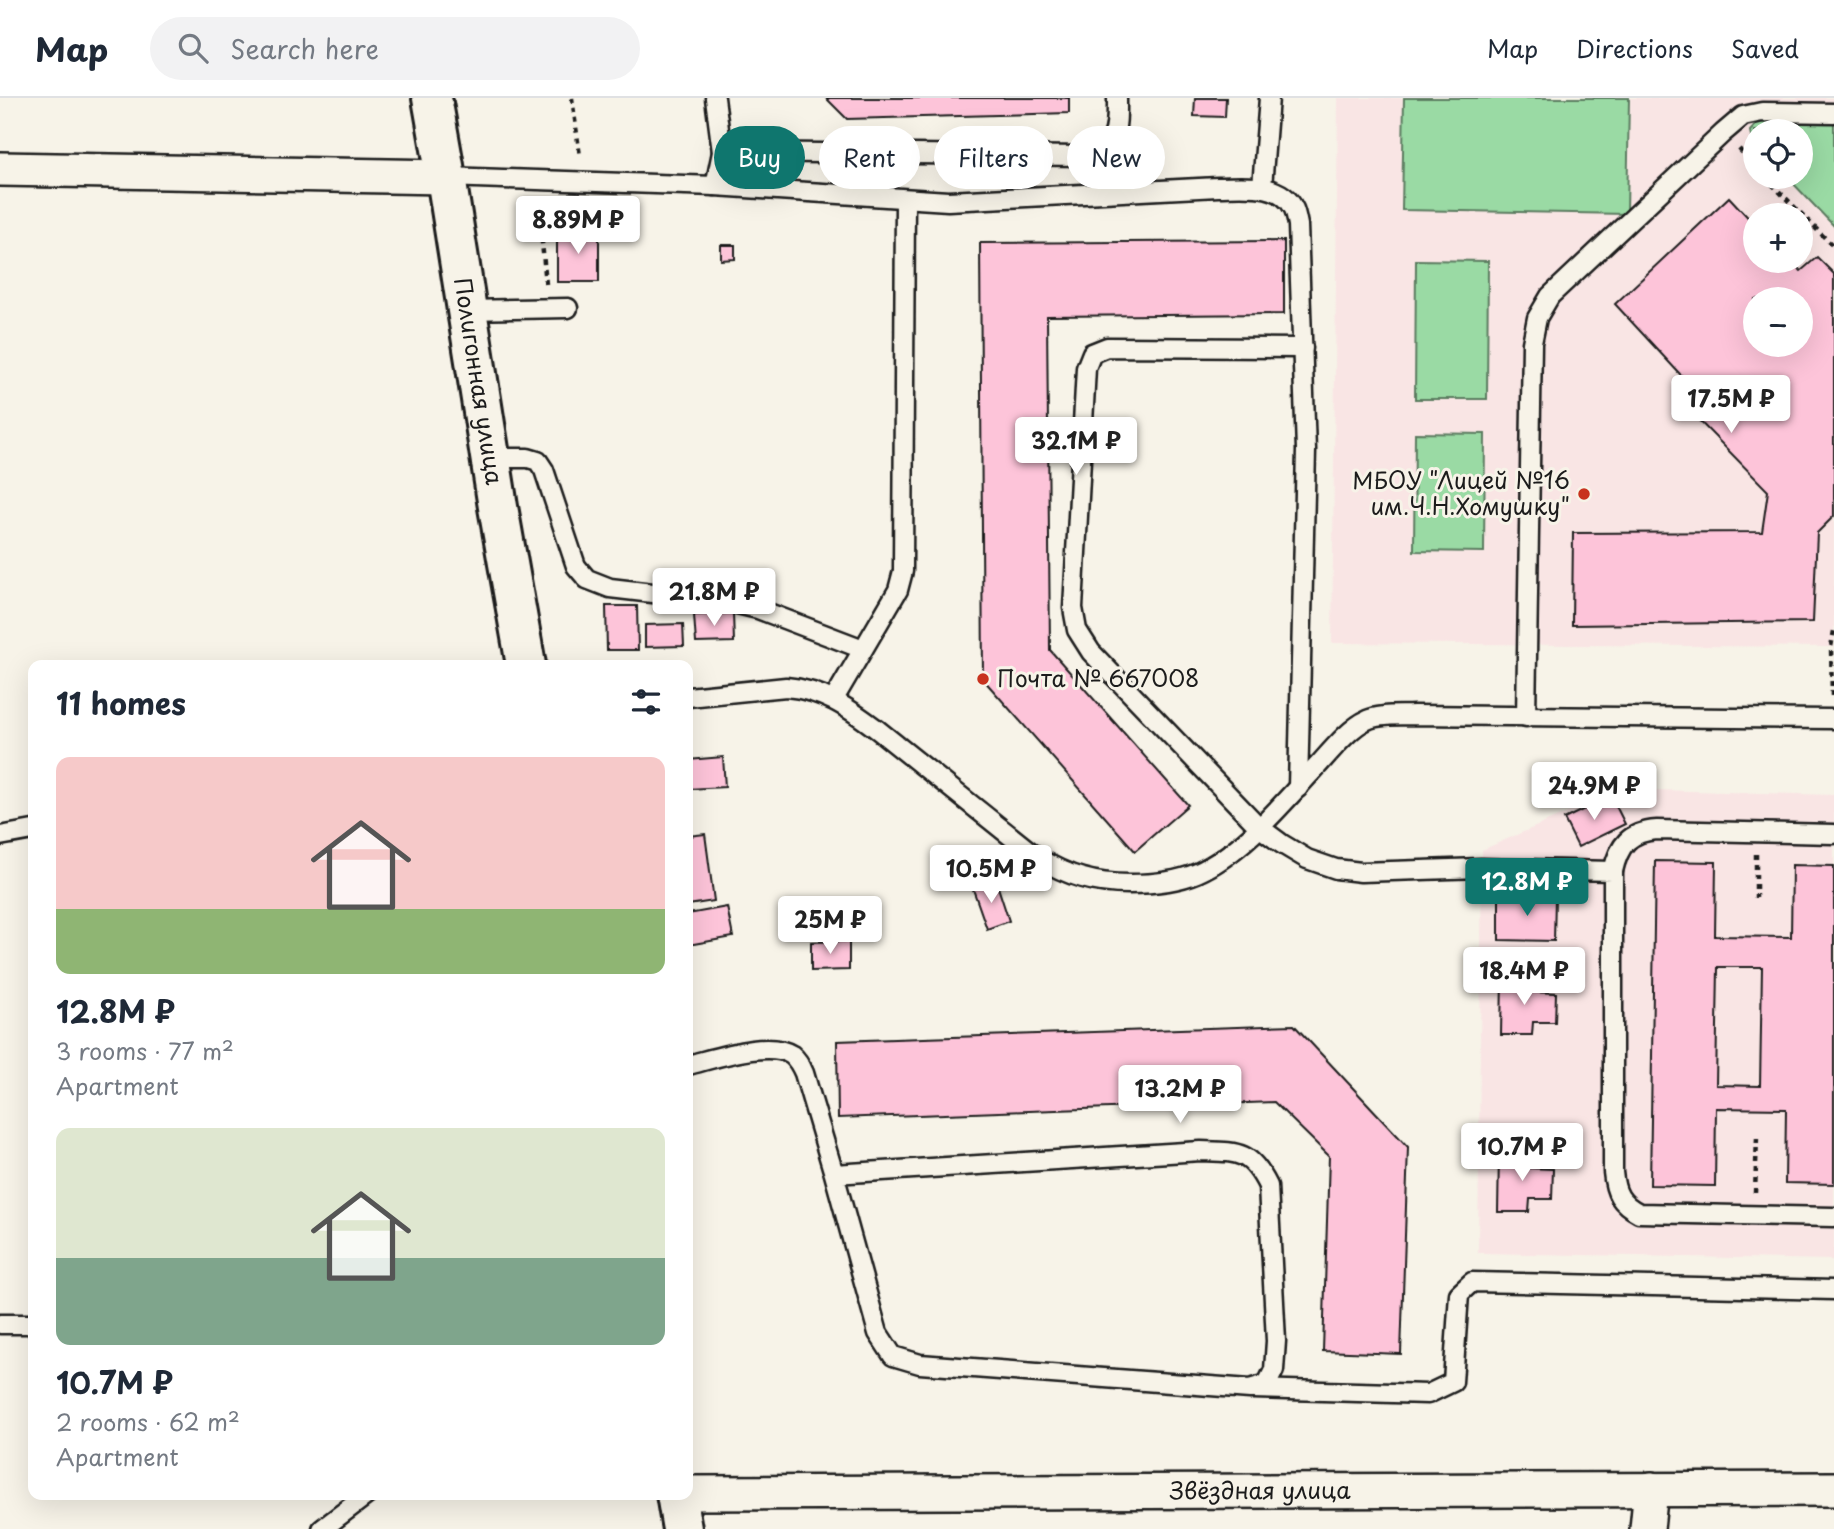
<!DOCTYPE html>
<meta charset="utf-8">
<style>
:root{--surface:#fff;--page:#f2f2f3;--text:#1f2937;--muted:#747a83;--line:#e0e1e3;--accent:#0f766e}
body{margin:0;font-family:"Playpen Sans",sans-serif;background:var(--page);color:var(--text);height:100vh;display:flex;flex-direction:column;font-size:26px;white-space:nowrap}
*{box-sizing:border-box;margin:0}
p{font-size:23px;color:var(--muted)}
.icon{flex:none;width:38px;height:38px;fill:none;stroke:currentColor;stroke-width:2;stroke-linecap:round;stroke-linejoin:round}
.map{position:relative;flex:1;overflow:hidden}
.details{position:absolute;left:28px;top:562px;width:665px;height:840px;display:flex;flex-direction:column;background:var(--surface);border-radius:14px;box-shadow:0 7px 28px #0002}
.details>*{flex:none}
.banner{position:absolute;left:714px;top:28px;width:665px;height:63px;display:flex;gap:14px}
.controls{position:absolute;left:1743px;top:21px;display:grid;gap:14px}
.controls a{display:grid;place-items:center;width:70px;height:70px;border-radius:50%;background:var(--surface);box-shadow:0 7px 28px #0002;font-size:35px}
.price{position:absolute;translate:-50% -60px;padding:0 16px;border-radius:7px;background:#fff;color:#222;font-size:23px;line-height:46px;filter:drop-shadow(0 2px 4px #0008)}
.price::after{content:'';position:absolute;left:50%;top:42px;width:21px;height:16px;margin-left:-10px;background:inherit;clip-path:polygon(0 0,100% 0,50% 100%)}
.price.on{background:var(--accent);color:#fff}
ul{padding:0;list-style:none}
li{display:grid;align-content:center;gap:14px;height:371px;padding:0 28px}
li span{display:grid;place-items:center;height:217px;border-radius:14px;color:#555}
li>.icon{margin-inline-start:auto}
span .icon{width:126px;height:126px;fill:#fffc;stroke-width:1}
li b{font-size:30px}
h2{display:flex;justify-content:space-between;align-items:center;height:84px;padding:0 28px;font-size:30px}
.tag{padding:0 24px;border-radius:32px;background:var(--surface);box-shadow:0 7px 28px #0002;font-size:24px;line-height:63px}
.tag.on{background:var(--accent);color:#fff}
header{display:flex;align-items:center;gap:42px;box-sizing:border-box;height:98px;padding:0 35px;background:var(--surface);border-bottom:2px solid var(--line)}
header strong{font-size:33px}
nav{display:flex;gap:38px;margin-inline-start:auto;font-size:24px}
.search{width:490px;height:63px;background:var(--page);display:flex;align-items:center;gap:18px;box-sizing:border-box;padding:0 24px;border-radius:38px;color:var(--muted);font-size:26px}
.map>svg:first-child{display:block}
.built{fill:#f9e5e4;fill-rule:evenodd}
.green{fill:#9adaa4;stroke:#5b7b60;stroke-width:2}
.building{fill:#fdc4d9;stroke:#1c1c1c;stroke-width:2;fill-rule:evenodd}
.lines{fill:none;stroke-linecap:round;stroke-linejoin:round}
.service-casing{stroke:#1c1c1c;stroke-width:23}
.minor-casing{stroke:#1c1c1c;stroke-width:38}
.tertiary-casing{stroke:#1c1c1c;stroke-width:44}
.path{stroke:#1c1c1c;stroke-width:4.5;stroke-dasharray:5 5;stroke-linecap:butt}
.service{stroke:#f7f3e8;stroke-width:18}
.minor{stroke:#f7f3e8;stroke-width:33}
.tertiary{stroke:#f7f3e8;stroke-width:38}
.poi-dot{fill:#c8321e;stroke:#f7f3e8;stroke-width:2.5}
.labels{text-anchor:middle;stroke-width:6;stroke-linejoin:round;paint-order:stroke}
.street-label{font-size:23px;fill:#1c1c1c;stroke:#f7f3e8}
.poi-label{font-size:23px;fill:#1c1c1c;stroke:#f7f3e8;text-anchor:end}
</style>
<header>
<strong>Map</strong>
<div class="search"><svg class="icon" aria-label="search" viewBox="0 0 24 24"><circle cx="10" cy="10" r="6"/><path d="M15 15l6 6"/></svg>Search here</div>
<nav><a>Map</a><a>Directions</a><a>Saved</a></nav>
</header>
<div class="map">
<svg width="1834" height="1431" viewBox="0 0 1834 1431">
<rect width="100%" height="100%" fill="#f7f3e8"/>
<filter id="ink" filterUnits="userSpaceOnUse"><feTurbulence type="fractalNoise" baseFrequency=".0143" numOctaves="2"/><feDisplacementMap in="SourceGraphic" scale="14" xChannelSelector="R" yChannelSelector="G"/><feConvolveMatrix kernelMatrix="1 2 1 2 8 2 1 2 1" color-interpolation-filters="sRGB"/></filter>
<g filter="url(#ink)">
<!-- built -->
<g class="built">
<path d="M1338,0H1834V549L1332,545ZM1755,33H1801V79H1755ZM1755,117H1801V163H1755ZM1755,201H1801V247H1755Z"/>
<path d="M1622,691L1834,697V1162L1478,1155L1482,752Z"/>
</g>
<!-- green -->
<g class="green">
<path d="M1404,0H1629L1627,116L1402,112Z"/>
<path d="M1760,22L1834,24V128L1787,79H1801V33H1755V46L1752,43L1750,33Z"/>
<path d="M1416,162L1488,163L1487,301H1415Z"/>
<path d="M1415,335L1485,336L1484,454L1414,453Z"/>
</g>
<!-- building -->
<g class="building">
<path d="M826,0H1069V15L847,21Z"/>
<path d="M1195,0H1226L1225,19L1194,18Z"/>
<path d="M1729,99L1755,127V163H1791L1801,173L1817,159L1834,176V418L1817,435L1813,524L1572,527L1573,435L1762,434L1768,393L1679,302L1692,289L1615,206ZM1755,201H1801V247H1755Z"/>
<rect x="557" y="133" width="42" height="51"/>
<path d="M1284,143V216L1047,218L1050,552L1188,707L1135,753L983,581L980,145Z"/>
<path d="M721,147H735V161L721,162Z"/>
<path d="M606,508H637L638,552H607Z"/>
<path d="M733,515L734,544L696,545L694,517Z"/>
<path d="M683,526L684,548L645,549V527Z"/>
<path d="M723,659L725,689L688,691V662Z"/>
<path d="M1611,698L1625,726L1578,749L1564,721Z"/>
<path d="M705,736L714,803L688,807V738Z"/>
<path d="M1655,763L1716,764L1715,838L1791,839L1792,767L1834,768V1086L1785,1085L1786,1011L1716,1010L1715,1088L1650,1087ZM1718,869H1762L1760,988L1716,987Z"/>
<path d="M996,783L1009,823L987,831L973,791Z"/>
<path d="M1499,798L1555,799L1554,843L1499,842Z"/>
<path d="M727,809L733,839L688,847V816Z"/>
<path d="M849,843V872L811,873V844Z"/>
<path d="M1502,879L1533,880V894L1556,895L1555,924H1533L1532,937H1501Z"/>
<path d="M1294,927L1408,1049L1401,1256L1323,1253L1329,1058L1274,1004L838,1020L837,943Z"/>
<path d="M1499,1056H1530V1070L1553,1071L1552,1101H1530L1529,1114H1498Z"/>
</g>
<g class="lines">
<defs>
<g id="service">
<path d="M722,54L1087,58C1119,48 1117,29 1117,0"/>
<path d="M446,79L715,88L948,103L1218,89C1243,89 1281,83 1294,111C1296,116 1297,122 1298,127L1306,352L1298,690"/>
<path d="M715,88L722,54L715,0"/>
<path d="M1262,89L1269,0"/>
<path d="M467,212L568,210"/>
<path d="M1303,250L1107,249L1092,255L1086,270L1073,510L1077,532L1091,554L1259,729L1282,746L1307,761L1336,771L1361,774L1481,770L1613,773V1074C1615,1095 1620,1105 1639,1115L1834,1119"/>
<path d="M490,360H528L538,363L544,372L576,468L587,481L610,490L729,504L758,511L863,551"/>
<path d="M688,599L786,589C823,592 849,610 878,632L1038,760C1068,778 1094,786 1129,786C1152,786 1176,784 1197,775C1240,756 1278,711 1309,677C1324,662 1348,630 1367,622C1380,616 1399,618 1414,617L1834,621"/>
<path d="M834,601L898,492L903,473L905,101"/>
<path d="M1526,619L1532,245L1537,220L1550,198L1723,35L1743,18L1762,14L1834,15"/>
<path d="M0,738L33,732"/>
<path d="M1613,773C1619,747 1629,734 1657,732L1834,736"/>
<path d="M688,967C713,961 769,941 792,957C798,962 801,968 804,975L834,1076L878,1235L893,1258L920,1266L1250,1291L1267,1286L1274,1272L1276,1243L1268,1088C1250,1052 1238,1054 1201,1053L834,1076"/>
<path d="M0,1226H33"/>
<path d="M1253,1291L1428,1296L1453,1284L1459,1196L1472,1184L1834,1192"/>
<path d="M322,1431L368,1396"/>
</g>
<g id="minor">
<path d="M0,71L446,79"/>
<path id="s1" d="M688,1395L1834,1391"/>
<path d="M1647,1431L1651,1391"/>
</g>
<g id="tertiary">
<path id="s2" d="M432,0L446,79L498,409L526,567"/>
<path d="M676,1396L682,1431"/>
</g>
</defs>
<!-- service casing -->
<use href="#service" class="service-casing"/>
<!-- minor casing -->
<use href="#minor" class="minor-casing"/>
<!-- tertiary casing -->
<use href="#tertiary" class="tertiary-casing"/>
<!-- path -->
<g class="path">
<path d="M572,0L580,58"/>
<path d="M1739,51L1755,68"/>
<path d="M1765,79L1834,149"/>
<path d="M546,186L541,134L552,118L578,117L581,108"/>
<path d="M1832,598L1831,549L1834,533"/>
<path d="M1756,756V800"/>
<path d="M1755,1095L1757,1039"/>
</g>
<!-- service -->
<use href="#service" class="service"/>
<!-- minor -->
<use href="#minor" class="minor"/>
<!-- tertiary -->
<use href="#tertiary" class="tertiary"/>
</g>
</g>
<!-- markers -->
<g class="poi-dot">
<circle cx="1584" cy="396" r="7"/>
<circle cx="983" cy="581" r="7"/>
</g>
<g class="labels">
<!-- street labels -->
<g class="street-label">
<text dy="8" stroke="none"><textPath href="#s2" startOffset="287">Полигонная улица</textPath></text>
<text dy="8" stroke="none"><textPath href="#s1" startOffset="572">Звёздная улица</textPath></text>
</g>
<!-- poi labels -->
<g class="poi-label">
<text x="1570" y="391">МБОУ "Лицей №16<tspan x="1570" dy="26">им.Ч.Н.Хомушку"</tspan></text>
<text x="997" y="589" text-anchor="start">Почта № 667008</text>
</g>
</g>
</svg>
<div class="controls">
<a><svg class="icon" aria-label="locate" viewBox="0 0 24 24"><circle cx="12" cy="12" r="6"/><path d="M12 2v4M12 18v4M2 12h4M18 12h4"/></svg></a>
<a>+</a>
<a>−</a>
</div>
<b class="price" style="left:578px;top:158px">8.89M ₽</b>
<b class="price" style="left:1731px;top:337px">17.5M ₽</b>
<b class="price" style="left:1076px;top:379px">32.1M ₽</b>
<b class="price" style="left:714px;top:530px">21.8M ₽</b>
<b class="price" style="left:1594px;top:724px">24.9M ₽</b>
<b class="price" style="left:991px;top:807px">10.5M ₽</b>
<b class="price on" style="left:1527px;top:820px">12.8M ₽</b>
<b class="price" style="left:830px;top:858px">25M ₽</b>
<b class="price" style="left:1524px;top:909px">18.4M ₽</b>
<b class="price" style="left:1180px;top:1027px">13.2M ₽</b>
<b class="price" style="left:1522px;top:1085px">10.7M ₽</b>
<div class="banner">
<a class="tag on">Buy</a>
<a class="tag">Rent</a>
<a class="tag">Filters</a>
<a class="tag">New</a>
</div>
<section class="details">
<h2>11 homes<svg class="icon" aria-label="filters" viewBox="0 0 24 24"><path d="M4 7h16M4 17h16"/><circle cx="9" cy="7" r="2"/><circle cx="15" cy="17" r="2"/></svg></h2>
<ul>
<li><span style="background:linear-gradient(#f6c9c9 70%,#8fb573 0)"><svg class="icon" aria-label="home" viewBox="0 0 24 24"><path d="M3 11l9-7 9 7M6 9v11h12V9"/></svg></span><div><b>12.8M ₽</b><p>3 rooms · 77 m²</p><p>Apartment</p></div></li>
<li><span style="background:linear-gradient(#dfe7d0 60%,#7fa58c 0)"><svg class="icon" aria-label="home" viewBox="0 0 24 24"><path d="M3 11l9-7 9 7M6 9v11h12V9"/></svg></span><div><b>10.7M ₽</b><p>2 rooms · 62 m²</p><p>Apartment</p></div></li>
</ul>
</section>
</div>
